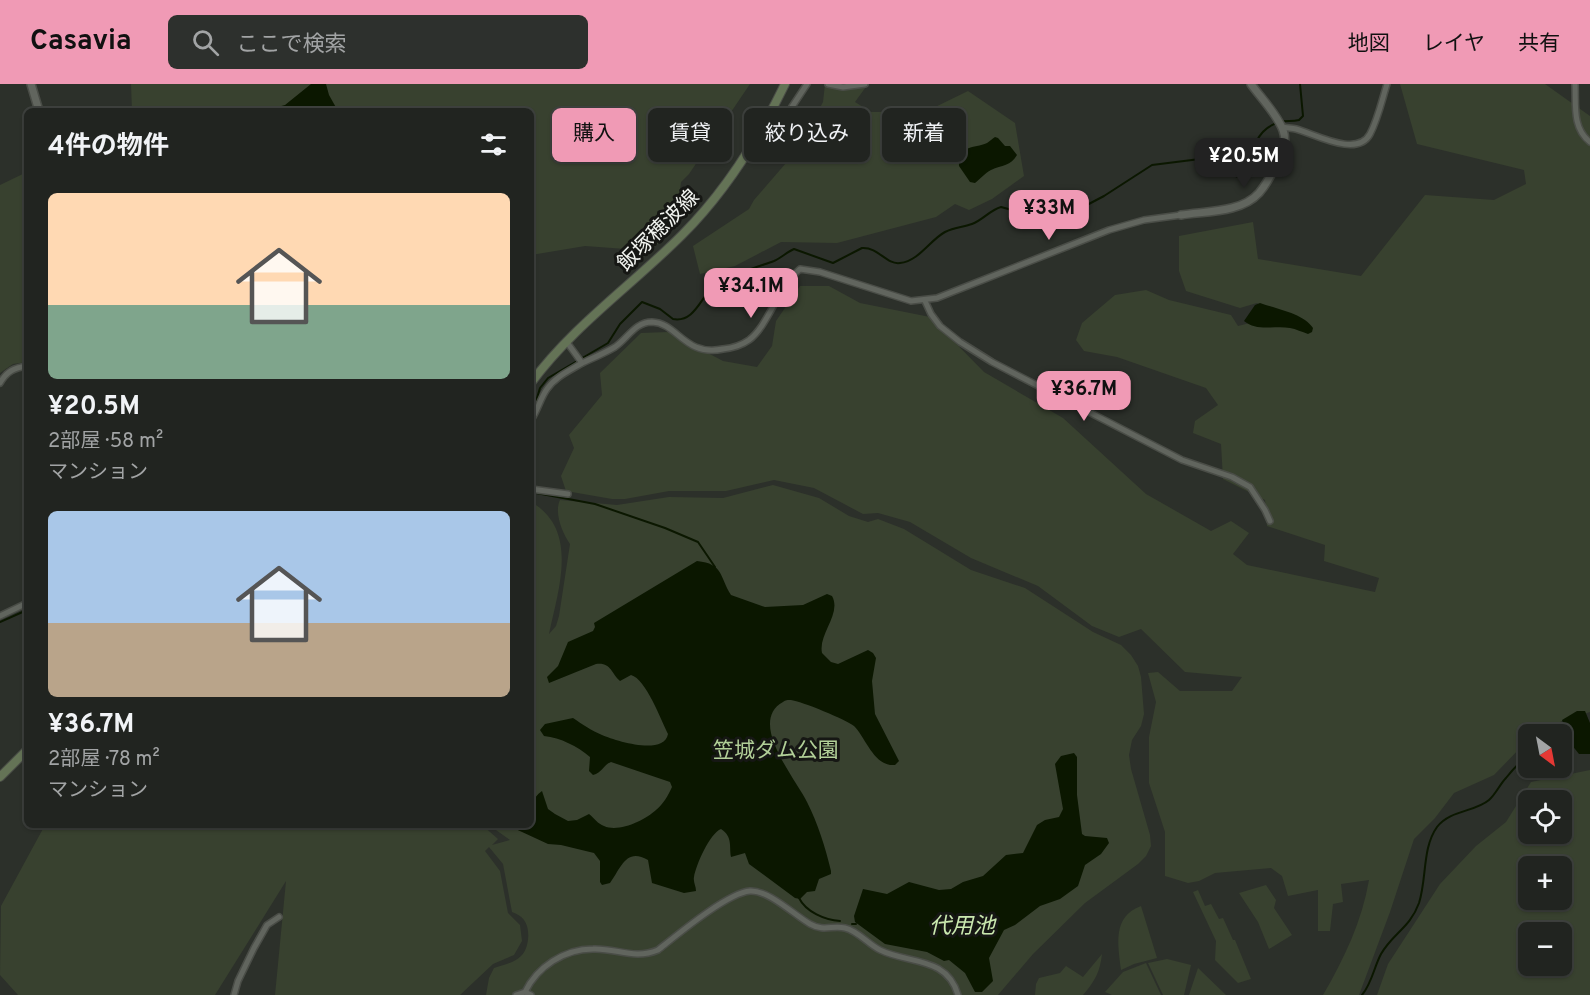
<!DOCTYPE html>
<html lang="ja">
<meta charset="utf-8">
<style>
:root{--surface:#212420;--page:#2d302d;--text:#f1f3f6;--muted:#a2a4a5;--line:#3e413e;--accent:#f09ab5}
body{margin:0;font-family:Overpass,"Noto Sans JP",sans-serif;background:var(--page);color:var(--text);height:100vh;display:flex;flex-direction:column;font-size:22px;white-space:nowrap}
*{box-sizing:border-box;margin:0}
p{font-size:20px;color:var(--muted)}
.icon{flex:none;width:33px;height:33px;fill:none;stroke:currentColor;stroke-width:2;stroke-linecap:round;stroke-linejoin:round}
.map{position:relative;flex:1;overflow:hidden}
.panel{position:absolute;left:24px;top:24px;width:510px;height:720px;display:flex;flex-direction:column;background:var(--surface);border-radius:9px;box-shadow:0 2px 4px #0004,0 0 0 2px var(--line)}
.panel>*{flex:none}
.guide{position:absolute;left:552px;top:24px;width:570px;height:54px;display:flex;gap:12px}
.needle{width:39px;rotate:148deg}
.controls{position:absolute;left:1518px;top:640px;display:grid;gap:12px}
.controls a{display:grid;place-items:center;width:54px;height:54px;border-radius:9px;background:var(--surface);box-shadow:0 2px 4px #0004,0 0 0 2px var(--line);font-size:30px}
.price{position:absolute;translate:-50% -51px;padding:0 14px;border-radius:12px;background:var(--accent);color:#111;font-size:20px;line-height:39px;filter:drop-shadow(0 2px 3px #0008)}
.price::after{content:'';position:absolute;left:50%;top:36px;width:18px;height:14px;margin-left:-9px;background:inherit;clip-path:polygon(0 0,100% 0,50% 100%)}
.price.selected{background:#222;color:#fff}
ul{padding:0;list-style:none}
li{display:grid;align-content:center;gap:12px;height:318px;padding:0 24px}
li span{display:grid;place-items:center;height:186px;border-radius:9px;color:#555}
li>.icon{margin-inline-start:auto}
span .icon{width:108px;height:108px;fill:#fffc;stroke-width:1}
li b{font-size:26px}
h2{display:flex;justify-content:space-between;align-items:center;height:72px;padding:0 24px;font-size:26px}
.chip{padding:0 21px;border-radius:9px;background:var(--surface);box-shadow:0 2px 4px #0004,0 0 0 2px var(--line);font-size:21px;line-height:54px}
.chip.selected{background:var(--accent);color:#111}
header{display:flex;align-items:center;gap:36px;box-sizing:border-box;height:84px;padding:0 30px;background:var(--accent);color:#111}
header strong{font-size:28px}
nav{display:flex;gap:33px;margin-inline-start:auto;font-size:21px}
.search{width:420px;height:54px;background:var(--page);display:flex;align-items:center;gap:15px;box-sizing:border-box;padding:0 21px;border-radius:9px;color:var(--muted);font-size:22px}
.map>svg:first-child{display:block}
.green{fill:#38412f;fill-rule:evenodd}
.water{fill:#0b1700}
.lines{fill:none;stroke-linecap:round;stroke-linejoin:round}
.stream{stroke:#0b1700;stroke-width:2}
.minor-casing{stroke:#4a4d47;stroke-width:8}
.tertiary-casing{stroke:#4a4d47;stroke-width:10}
.secondary-casing{stroke:#4a4d47;stroke-width:10}
.minor{stroke:#61655e;stroke-width:5}
.tertiary{stroke:#61655e;stroke-width:7}
.secondary{stroke:#647356;stroke-width:8}
.labels{text-anchor:middle;stroke-width:6;stroke-linejoin:round;paint-order:stroke}
.street-label{font-size:21px;fill:#f2f4f0;stroke:#161714}
.park-label{font-size:21px;fill:#b2d098;stroke:#161714}
.water-label{font-size:22px;font-style:italic;fill:#cae8af;stroke:#161714}
</style>
<header>
<strong>Casavia</strong>
<div class="search"><svg class="icon" aria-label="search" viewBox="0 0 24 24"><circle cx="10" cy="10" r="6"/><path d="M15 15l6 6"/></svg>ここで検索</div>
<nav><a>地図</a><a>レイヤ</a><a>共有</a></nav>
</header>
<div class="map">
<svg width="1590" height="911" viewBox="0 0 1590 911">
<rect width="100%" height="100%" fill="#2c302a"/>
<!-- green -->
<g class="green">
<path d="M131,0H750L689,90L681,98L679,114L664,154L653,164L639,166L585,162L531,171V27H132Z"/>
<path d="M825,0H868L855,18L871,28H925L968,7L1015,39L1024,92L992,115L969,126L955,120L936,133L837,159L781,158L735,182L700,190L693,162L749,125L754,116L799,64L823,18Z"/>
<path d="M1400,0H1545L1590,32V628L1562,637L1537,651H1528V656L1494,691L1454,709L1435,734L1414,755L1390,828L1359,911H1323C1344,875 1362,837 1369,796L1341,800L1343,818L1333,820L1330,847H1318V806L1288,812L1282,792L1271,784L1215,789L1199,797L1188,799L1165,792V748L1149,699V653L1156,618L1148,589L1158,588L1180,607H1232L1242,593L1185,588L1141,545L1119,553L1092,542L1038,502L971,474L910,438L878,429L863,430L814,404L774,396L726,407H669L625,415H612L566,407L561,392L574,364L569,351L602,311L600,289L641,249L668,248L723,277L757,283L772,262L776,237L800,202H829L860,219L930,233L984,288L1063,334L1146,410L1211,447L1231,437L1249,449L1233,470L1247,481L1375,508L1379,494L1324,477L1325,461L1267,442L1265,416L1223,395L1221,360L1193,349L1195,337L1218,321L1206,304L1117,273L1084,267L1076,256L1082,239L1115,211L1146,206L1169,216L1231,231L1238,242L1250,239L1288,237L1257,219L1240,224L1186,207L1179,187V152L1253,138L1258,175L1361,192L1425,111L1494,116L1526,100L1524,86L1417,60Z"/>
<path d="M27,88V278L13,280L0,289V101Z"/>
<path d="M773,401L819,414L849,432L868,438L878,435L904,445L971,486L1025,504L1093,548L1121,561L1131,571L1138,582L1141,593L1144,630L1141,642L1132,656L1129,671L1131,685L1150,751L1151,762L1146,772L1138,780L1085,819L1033,870L998,911H486L489,894L494,884C503,881 514,879 521,872C529,865 531,845 524,836C521,832 517,830 512,828L503,780L489,763L485,767L500,787L508,829L520,841L522,857L514,871L493,880L460,911H275L286,797L215,911H18L0,891L1,822L45,741H482L498,755L492,761L510,756L489,741H531V418C580,446 558,506 549,550L556,542L559,532L570,460C562,448 554,429 560,416L617,421L669,413L723,414Z"/>
<path d="M1590,686V911H1377L1388,880L1440,800L1476,762L1506,738L1531,698ZM1528,717H1562V750H1528ZM1528,783H1562V816H1528ZM1528,849H1562V882H1528Z"/>
<path d="M1266,801L1276,816L1274,824L1292,851L1269,865L1258,838L1239,809Z"/>
<path d="M1198,806L1205,822L1211,820L1219,835L1223,834L1233,856H1235L1251,895L1238,899L1215,876L1216,857L1193,808Z"/>
<path d="M1141,822L1157,874L1134,880L1121,886C1118,860 1112,833 1141,822Z"/>
<path d="M1102,870C1100,888 1095,897 1083,911H1035L1036,900L1039,894L1060,889L1066,882L1083,893Z"/>
<path d="M1167,875L1191,881L1184,911H1163L1148,879Z"/>
<path d="M1146,879L1161,911H1112L1105,908L1123,888Z"/>
<path d="M1198,884L1226,911H1189Z"/>
</g>
<!-- water -->
<g class="water">
<path d="M311,0H326L329,11L338,27H263L285,21Z"/>
<path d="M995,53L998,54L1005,62H1010L1017,71C1011,82 1002,81 991,86C985,89 980,95 975,99L970,98L959,82C958,60 974,65 987,59C990,57 992,55 995,53Z"/>
<path d="M1260,219C1276,225 1303,229 1313,244L1312,248L1308,250C1302,248 1296,245 1290,244C1275,241 1257,248 1244,237L1255,221Z"/>
<path d="M697,477C724,480 719,492 731,511L765,523L803,521L827,510L832,512C842,530 818,550 822,569L831,578L838,580L868,566L873,569L876,574L872,597L875,630L899,677L895,681C874,683 866,654 854,642C847,636 801,617 791,616C787,616 786,616 783,618C747,638 796,695 807,718C818,740 825,762 831,787V790L819,795L815,807L807,808L800,815L795,814L749,780L745,769L731,773C729,762 733,753 721,745C710,749 696,781 694,793C693,798 696,802 696,807L684,809L652,799L648,776C626,763 621,784 610,799L602,801L600,798V777L594,769L561,761L548,760L507,741H531C531,727 530,715 542,707L548,725L555,730L568,737L577,736L589,730C594,734 598,740 604,742C619,749 645,736 656,726C663,720 668,712 672,703L670,698L611,678C603,681 602,689 593,691L589,687L590,673C577,662 561,654 544,652L540,646L545,640L573,634C582,640 592,647 602,651C616,657 664,672 668,650C661,636 646,595 631,591L620,597C611,589 611,578 596,580L549,599L547,593L558,582L568,558L593,547L595,543L594,539Z"/>
<path d="M1577,627H1585L1590,639V670H1579L1571,660L1562,636Z"/>
<path d="M1074,669L1077,673V711L1082,750L1085,752L1107,754L1109,759L1101,770L1085,781L1078,802L1060,815L1040,822L1015,841L1004,846L989,874L993,897L982,908H975L965,889L949,876L944,877L927,868L885,860L855,838L854,832L863,805L887,810L909,798L939,806L951,805L963,798L983,792L1006,771L1023,769L1037,741L1045,736L1059,733L1063,725L1055,680L1061,672Z"/>
</g>
<g class="lines">
<!-- stream -->
<g class="stream">
<path d="M531,328L534,324L540,304L548,294L608,259L620,240L642,218L660,225L673,235C695,239 701,212 714,202C733,190 754,184 774,177C781,174 787,168 794,165L833,179L862,164C879,163 886,181 900,179C919,177 930,156 945,148C954,143 964,143 972,140C983,136 990,126 1001,123L1034,132L1066,128L1085,122L1104,112L1152,81L1216,73C1228,81 1237,105 1251,87C1251,66 1257,44 1280,38C1286,36 1292,38 1299,36L1303,32L1300,0"/>
<path d="M531,408L595,420L665,444L698,458L715,483"/>
<path d="M0,538L27,526"/>
<path d="M1562,653L1569,648"/>
<path d="M799,814C806,828 825,836 840,837"/>
<path d="M852,840H856"/>
<path d="M1362,911C1372,899 1374,883 1381,870C1393,849 1410,844 1419,819C1427,794 1422,764 1437,743C1450,726 1475,728 1489,716C1496,710 1500,700 1506,694C1513,685 1520,678 1528,671"/>
</g>
<defs>
<g id="minor">
<path d="M828,0L843,3L865,0"/>
<path d="M1575,0C1576,21 1572,44 1590,58"/>
<path d="M1282,43C1286,44 1292,44 1296,45C1315,50 1357,74 1370,50C1378,35 1382,16 1387,0"/>
<path d="M755,59L764,61L770,56L807,0"/>
<path d="M925,217L931,230L940,242L960,258L992,278L1182,376L1232,393L1250,403L1265,426L1270,437"/>
<path d="M566,257L582,279C593,274 605,269 615,263C628,254 635,238 652,238C678,239 684,273 723,265C732,264 742,261 749,256C769,241 777,204 800,185L820,188L911,217L937,214L1109,146L1144,136L1181,131"/>
<path d="M0,299C7,287 14,284 27,282"/>
<path d="M531,336C538,326 540,315 547,305C555,293 569,287 582,279"/>
<path d="M531,405L568,410"/>
<path d="M0,532L27,519"/>
<path d="M525,908C537,883 564,865 593,865C617,864 634,876 658,866C677,851 727,809 750,807C769,806 794,831 810,840C824,848 832,841 845,844C858,847 868,860 880,866C908,880 947,872 958,911"/>
<path d="M234,911L238,897L254,864L267,841L279,833"/>
<path d="M516,911L525,908L531,911"/>
</g>
<g id="tertiary">
<path d="M31,0L39,27"/>
<path d="M1181,131C1206,127 1241,129 1259,109C1265,102 1270,93 1274,85C1282,73 1288,60 1283,46C1277,30 1261,14 1251,0"/>
</g>
<g id="secondary">
<path d="M531,299C573,242 632,201 682,151C726,107 758,56 785,0"/>
<path d="M0,693L27,666"/>
</g>
</defs>
<!-- minor casing -->
<use href="#minor" class="minor-casing"/>
<!-- tertiary casing -->
<use href="#tertiary" class="tertiary-casing"/>
<!-- secondary casing -->
<use href="#secondary" class="secondary-casing"/>
<!-- minor -->
<use href="#minor" class="minor"/>
<!-- tertiary -->
<use href="#tertiary" class="tertiary"/>
<!-- secondary -->
<use href="#secondary" class="secondary"/>
</g>
<g class="labels">
<!-- street labels -->
<g class="street-label">
<text transform="translate(658 146) rotate(-45)" y="7">飯塚穂波線</text>
</g>
<!-- park labels -->
<g class="park-label">
<text x="776" y="673">笠城ダム公園</text>
</g>
<!-- water labels -->
<g class="water-label">
<text x="962" y="849">代用池</text>
</g>
</g>
</svg>
<div class="controls">
<a><svg class="needle" viewBox="-14 -14 28 28"><path d="M0-13l5 13h-10z" fill="#e53935"/><path d="M0 13l5-13h-10z" fill="#a2a4a5"/></svg></a>
<a><svg class="icon" aria-label="locate" viewBox="0 0 24 24"><circle cx="12" cy="12" r="6"/><path d="M12 2v4M12 18v4M2 12h4M18 12h4"/></svg></a>
<a>+</a>
<a>−</a>
</div>
<b class="price selected" style="left:1244px;top:105px">¥20.5M</b>
<b class="price" style="left:1049px;top:157px">¥33M</b>
<b class="price" style="left:751px;top:235px">¥34.1M</b>
<b class="price" style="left:1084px;top:338px">¥36.7M</b>
<div class="guide">
<a class="chip selected">購入</a>
<a class="chip">賃貸</a>
<a class="chip">絞り込み</a>
<a class="chip">新着</a>
</div>
<section class="panel">
<h2>4件の物件<svg class="icon" aria-label="filters" viewBox="0 0 24 24"><path d="M4 7h16M4 17h16"/><circle cx="9" cy="7" r="2"/><circle cx="15" cy="17" r="2"/></svg></h2>
<ul>
<li><span style="background:linear-gradient(#ffd9b3 60%,#7fa58c 0)"><svg class="icon" aria-label="home" viewBox="0 0 24 24"><path d="M3 11l9-7 9 7M6 9v11h12V9"/></svg></span><div><b>¥20.5M</b><p>2部屋 · 58 m²</p><p>マンション</p></div></li>
<li><span style="background:linear-gradient(#a9c7e8 60%,#b9a48a 0)"><svg class="icon" aria-label="home" viewBox="0 0 24 24"><path d="M3 11l9-7 9 7M6 9v11h12V9"/></svg></span><div><b>¥36.7M</b><p>2部屋 · 78 m²</p><p>マンション</p></div></li>
</ul>
</section>
</div>
